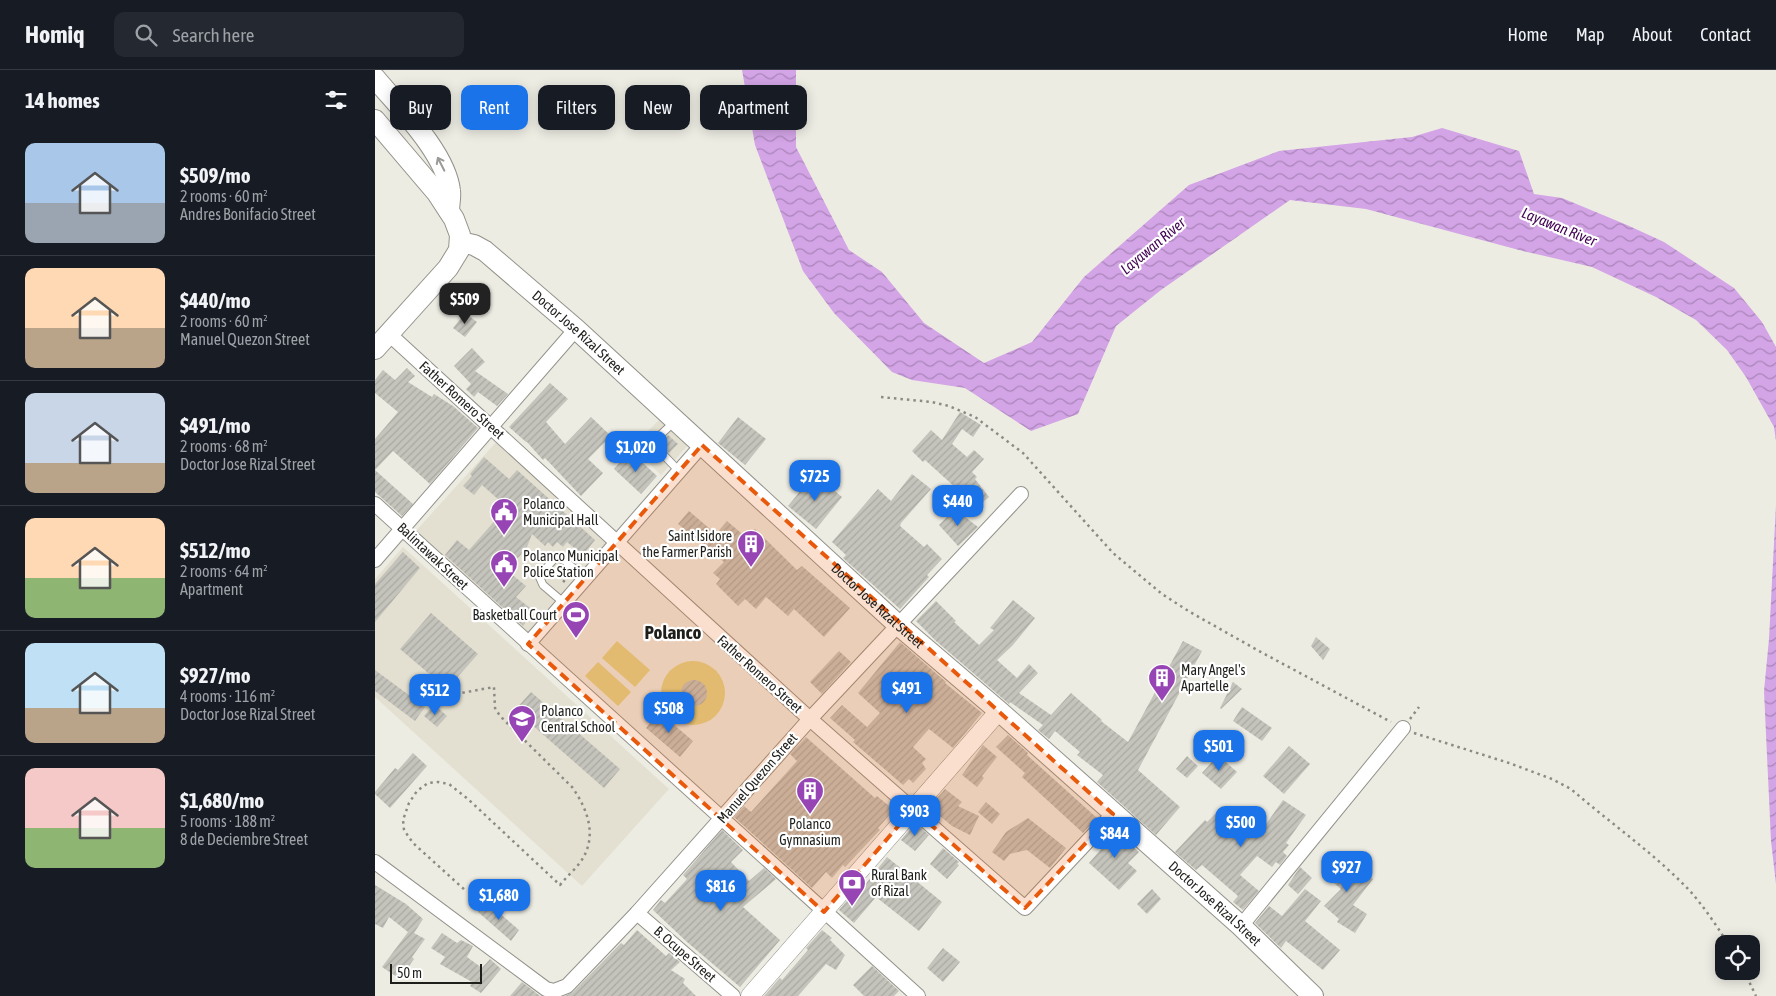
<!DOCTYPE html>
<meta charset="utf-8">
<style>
:root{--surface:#171b24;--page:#242831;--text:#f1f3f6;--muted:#9ea1a6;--line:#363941;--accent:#1a73e8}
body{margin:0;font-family:"Asap Condensed",sans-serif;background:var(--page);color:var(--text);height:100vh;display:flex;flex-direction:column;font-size:19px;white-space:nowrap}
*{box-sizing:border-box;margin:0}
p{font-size:16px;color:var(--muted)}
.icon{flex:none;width:28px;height:28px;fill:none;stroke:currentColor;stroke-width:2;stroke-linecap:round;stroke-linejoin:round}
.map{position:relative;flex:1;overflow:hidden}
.details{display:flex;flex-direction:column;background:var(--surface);width:375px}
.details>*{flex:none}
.top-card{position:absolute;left:15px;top:15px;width:475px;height:45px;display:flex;gap:10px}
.fabs{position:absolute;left:1340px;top:865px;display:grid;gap:10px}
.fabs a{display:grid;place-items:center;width:45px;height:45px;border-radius:10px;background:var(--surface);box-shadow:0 2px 12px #0003;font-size:25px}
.scale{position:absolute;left:15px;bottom:12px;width:92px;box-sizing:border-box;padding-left:5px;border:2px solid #1e1e1b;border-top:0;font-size:14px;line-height:18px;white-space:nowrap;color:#1e1e1b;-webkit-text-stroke:4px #fff;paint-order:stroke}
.price{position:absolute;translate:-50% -42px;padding:0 11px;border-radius:10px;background:var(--accent);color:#fff;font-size:16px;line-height:32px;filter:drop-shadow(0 1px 2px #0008)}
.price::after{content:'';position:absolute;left:50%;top:30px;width:15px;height:11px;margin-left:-8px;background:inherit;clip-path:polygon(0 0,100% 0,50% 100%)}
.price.active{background:#222;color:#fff}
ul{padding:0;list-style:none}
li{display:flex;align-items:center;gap:15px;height:125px;padding:0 25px}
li+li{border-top:1px solid var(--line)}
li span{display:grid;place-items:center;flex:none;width:140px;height:100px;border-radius:10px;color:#555}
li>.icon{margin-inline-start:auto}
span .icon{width:60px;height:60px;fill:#fffc;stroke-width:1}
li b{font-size:21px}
h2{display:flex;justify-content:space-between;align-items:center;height:60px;padding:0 25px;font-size:21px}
.chip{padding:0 18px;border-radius:10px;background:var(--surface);box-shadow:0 2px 12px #0003;font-size:18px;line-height:45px}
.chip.active{background:var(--accent);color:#fff}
header{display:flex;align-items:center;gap:30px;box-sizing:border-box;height:70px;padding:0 25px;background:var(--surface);border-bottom:1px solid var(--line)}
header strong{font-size:24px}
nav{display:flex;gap:28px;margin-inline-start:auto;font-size:18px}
.search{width:350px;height:45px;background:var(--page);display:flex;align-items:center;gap:12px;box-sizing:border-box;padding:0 18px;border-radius:10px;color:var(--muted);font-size:19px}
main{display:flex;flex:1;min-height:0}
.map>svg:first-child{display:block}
.built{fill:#e3e0d1}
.green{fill:#e1d38a}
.water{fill:url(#water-waves)}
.building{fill:url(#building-hatch)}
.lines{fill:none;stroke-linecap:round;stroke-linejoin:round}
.service-casing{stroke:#93928a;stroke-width:9}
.minor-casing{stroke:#93928a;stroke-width:16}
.tertiary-casing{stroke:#93928a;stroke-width:19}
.secondary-casing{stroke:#93928a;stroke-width:22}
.path{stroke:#8b8b84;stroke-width:2.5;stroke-dasharray:2.5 4;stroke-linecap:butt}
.service{stroke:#fff;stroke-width:7}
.minor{stroke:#fff;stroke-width:14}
.tertiary{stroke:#fff;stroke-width:18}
.secondary{stroke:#fff;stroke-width:20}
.oneway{stroke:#9a9a98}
.marked{fill:#e8590c;fill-opacity:0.2;stroke:#e8590c;stroke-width:4;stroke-dasharray:10 6;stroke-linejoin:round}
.labels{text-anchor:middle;stroke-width:4.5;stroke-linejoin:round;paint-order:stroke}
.street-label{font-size:14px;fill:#1e1e1b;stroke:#fff}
.poi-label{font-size:14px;fill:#1e1e1b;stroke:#fff;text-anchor:start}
.water-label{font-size:15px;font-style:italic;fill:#430455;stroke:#fff}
.district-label{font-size:19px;font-weight:bold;fill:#1e1e1b;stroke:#fff}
</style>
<header>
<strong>Homiq</strong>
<div class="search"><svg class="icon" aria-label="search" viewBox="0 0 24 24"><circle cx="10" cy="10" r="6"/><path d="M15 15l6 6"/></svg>Search here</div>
<nav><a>Home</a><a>Map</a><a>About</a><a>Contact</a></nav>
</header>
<main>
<section class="details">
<h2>14 homes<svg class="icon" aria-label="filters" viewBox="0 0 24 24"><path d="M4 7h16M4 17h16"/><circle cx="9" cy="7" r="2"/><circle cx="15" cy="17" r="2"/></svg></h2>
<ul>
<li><span style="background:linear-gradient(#a9c7e8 60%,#9aa5b1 0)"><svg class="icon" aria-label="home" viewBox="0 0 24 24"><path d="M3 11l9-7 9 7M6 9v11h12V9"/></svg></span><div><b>$509/mo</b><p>2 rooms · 60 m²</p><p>Andres Bonifacio Street</p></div></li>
<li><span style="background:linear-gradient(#ffd9b3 60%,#b9a48a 0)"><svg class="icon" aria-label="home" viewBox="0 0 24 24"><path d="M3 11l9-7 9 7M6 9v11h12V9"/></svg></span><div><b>$440/mo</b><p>2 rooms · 60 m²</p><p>Manuel Quezon Street</p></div></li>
<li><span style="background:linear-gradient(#c9d6e8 70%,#b9a48a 0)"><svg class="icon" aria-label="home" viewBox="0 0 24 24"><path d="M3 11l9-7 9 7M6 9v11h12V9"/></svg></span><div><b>$491/mo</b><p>2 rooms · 68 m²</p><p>Doctor Jose Rizal Street</p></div></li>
<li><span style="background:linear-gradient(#ffd9b3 60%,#8fb573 0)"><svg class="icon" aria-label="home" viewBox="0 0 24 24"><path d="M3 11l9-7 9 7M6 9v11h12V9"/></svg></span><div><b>$512/mo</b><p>2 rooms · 64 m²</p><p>Apartment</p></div></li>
<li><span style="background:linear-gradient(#bfe0f5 65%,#b9a48a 0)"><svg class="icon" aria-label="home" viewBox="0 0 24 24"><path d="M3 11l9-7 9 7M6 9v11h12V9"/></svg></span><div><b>$927/mo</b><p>4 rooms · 116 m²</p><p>Doctor Jose Rizal Street</p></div></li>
<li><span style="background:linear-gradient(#f6c9c9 60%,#8fb573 0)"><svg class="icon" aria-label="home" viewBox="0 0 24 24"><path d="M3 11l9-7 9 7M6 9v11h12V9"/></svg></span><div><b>$1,680/mo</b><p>5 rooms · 188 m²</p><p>8 de Deciembre Street</p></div></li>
</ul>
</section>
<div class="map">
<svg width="1401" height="926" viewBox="0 0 1401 926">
<defs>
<pattern id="water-waves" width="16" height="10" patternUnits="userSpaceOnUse" patternTransform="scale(1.25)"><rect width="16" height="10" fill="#d3a4e6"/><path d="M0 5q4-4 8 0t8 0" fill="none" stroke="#ab85ba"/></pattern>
<pattern id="building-hatch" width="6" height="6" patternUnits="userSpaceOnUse" patternTransform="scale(1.25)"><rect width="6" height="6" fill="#c5c4bc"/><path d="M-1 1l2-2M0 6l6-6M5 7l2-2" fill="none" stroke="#a9a8a1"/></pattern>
</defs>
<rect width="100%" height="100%" fill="#edece3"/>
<!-- built -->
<g class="built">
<path d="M287,347L315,373L286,405L257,377Z"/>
<path d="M123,370L234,472L152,566L39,463Z"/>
<path d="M28,477L294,719L207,816L0,627V509Z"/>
</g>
<!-- green -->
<g class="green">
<path d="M242,571L275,600L260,617L227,588Z"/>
<circle cx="318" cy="623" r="32"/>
<path d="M223,592L256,622L243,636L210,606Z"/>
</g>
<!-- water -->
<g class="water">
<path d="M367,0H421V77L474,180L507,202L549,253L609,293L657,272L709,207L814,115L904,81L1037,67L1067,58L1144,81L1159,124L1187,128L1252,155L1289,172L1359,218L1387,252L1401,277V371L1399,357L1371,307L1352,280L1321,250L1281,227L1217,197L1144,180L991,139L915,130L786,220L741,256L703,344L656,361L590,318L537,310L517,302L459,243L428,201L380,75Z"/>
<path d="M1401,435V814L1396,771L1389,621L1394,569Z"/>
</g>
<!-- building -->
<g class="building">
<path d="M90,243L102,252L90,267L78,258Z"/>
<path d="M97,278L110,292L100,301L133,324L122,336L103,322L99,327L91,319L96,314L79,296Z"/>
<path d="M32,298L40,306L33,312L57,327L59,324L78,336L103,358L55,414L18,381L0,400V369L23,342L0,323V310L8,300L20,310Z"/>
<path d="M175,313L193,329L171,352L190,374L216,347L236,366L213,389L228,403L206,426L170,388L168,390L152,372H151L134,357Z"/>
<path d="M585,342L606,355L598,367L587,359L577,374L592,387L599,380L609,389L597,402L602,407L600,409L614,427L602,437L550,390L548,392L537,381L556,360L567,370Z"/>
<path d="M363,347L391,369L370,395L343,373Z"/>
<path d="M293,365L303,374L294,383L285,374Z"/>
<path d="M255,381L282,406L266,424L239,399Z"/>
<path d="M109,387L134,409L142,400L220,470L208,485L192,472L188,477L182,472L178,477L173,472L170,476L157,464L152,477L144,487L128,497L151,516L141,527L159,541L148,556L70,485L82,470L94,480L132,437L107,415L99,425L88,416L97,406L95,404Z"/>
<path d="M0,400L38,434L27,446L0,422Z"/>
<path d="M439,404L467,427L441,459L413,436Z"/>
<path d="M537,404L556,419L526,453L525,456L549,477L552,474L567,489L552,505L554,507L525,539L468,488L471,485L457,472L503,419L516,431Z"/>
<path d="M580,439L603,457L583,476L564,455Z"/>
<path d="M314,441L341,464L352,451L372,468L380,459L422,500L427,496L475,538L449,567L419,539L413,546L391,527L381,539L370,529L363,536L341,514L345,509L338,503L349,492L303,454Z"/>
<path d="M28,482L45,498L0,552V514Z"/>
<path d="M638,530L660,548L637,576L622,590L642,608L654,594L663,603L644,623L676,645L696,623L727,650L726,651L753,672L808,571L827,581L763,700L805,737L781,765L722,712L728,705L702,685L705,682L680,661L674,669L663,660L668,655L635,632L634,634L561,571L541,551L561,531L581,551L579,552L604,575L619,560L615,558Z"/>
<path d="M56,543L103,584L72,619L25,579Z"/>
<path d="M941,567L955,579L948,590L936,576Z"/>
<path d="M525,572L571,612L570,613L607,643L578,678L554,659L538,677L551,689L547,693L551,699L538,713L534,709L528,715L492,684L478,672L480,670L455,648L467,635L492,657L505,643L483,623Z"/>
<path d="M464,581L476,592L447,624L435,612Z"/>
<path d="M0,600L50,637L40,651L0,621Z"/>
<circle cx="319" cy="623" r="13"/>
<path d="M858,612L867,619L846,639L845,638Z"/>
<path d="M156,622L245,699L229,718L140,640Z"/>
<path d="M59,634L72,646L62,657L49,646Z"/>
<path d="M867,637L897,658L887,671L858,651Z"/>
<path d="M284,642L318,671L305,687L271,658Z"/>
<path d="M633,665L653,683L652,685L722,748L708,763L647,707L650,703L621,677Z"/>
<path d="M431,667L500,728L502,726L519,740L503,758L505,760L470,797L468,795L457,808L451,802L437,818L359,747L369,736L376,742L422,691L415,684Z"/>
<path d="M608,675L622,687L607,706L609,708L602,717L587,705Z"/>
<path d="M914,676L935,694L909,724L888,706Z"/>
<path d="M38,683L52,696L15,738L0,724V722L20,698L23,700Z"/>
<path d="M843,685L862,702L846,719L827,703Z"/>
<path d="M812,686L823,696L812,708L801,699Z"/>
<path d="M570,719L587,732L583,736L604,746L595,765L577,756L554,737Z"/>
<path d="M908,730L931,745L911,773L914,775L908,782L912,786L905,795L901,792L897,797L882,786L865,805L884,821L868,840L858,832L863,826L827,795L821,800L800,782L830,750L832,752L841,743L860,761L876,744L889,757Z"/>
<path d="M611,732L625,744L617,754L603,742Z"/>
<path d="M653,748L691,778L675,798L652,780L635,784L629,791L617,782L631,762Z"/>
<path d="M540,753L554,765L540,781L526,770Z"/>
<path d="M737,758L764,782L753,793L762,801L744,820L714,793L727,778L722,773Z"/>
<path d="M347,760L368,780L356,792L374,811L389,798L401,809L368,837L405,870L365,917L312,872L278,840L286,830L290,833L312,809L308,805Z"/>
<path d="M568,778L584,792L582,794L584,795L572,809L555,794Z"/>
<path d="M961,786L977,799L980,795L998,809L978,835L992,844L980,863L962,852L964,849L949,836L966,819L947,803Z"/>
<path d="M512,787L567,832L544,861L501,827L479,853L464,840L478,824L481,826Z"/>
<path d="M925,797L937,808L923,824L913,815Z"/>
<path d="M0,815L31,834L48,849L39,863L50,869L37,887L39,889L25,909L7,897L33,862L14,847L8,858L0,854Z"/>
<path d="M777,819L786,829L772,844L762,834Z"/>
<path d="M930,819L946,831L930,851L965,880L948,900L911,871L906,878L880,853L894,836L907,846Z"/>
<path d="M112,832L144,860L136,871L103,842Z"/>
<path d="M262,860L291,886L294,883L305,892L296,900L310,909L308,913L321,926H190L198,922L246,873L249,875Z"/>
<path d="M447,860L457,868L455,870L470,885L461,900L451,894L423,926H389L405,908L407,910L433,880L431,878Z"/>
<path d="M67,863L82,873L86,870L98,876L92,887L107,898L115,889L126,899L106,923L95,916L97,912L65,894L70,887L56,878Z"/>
<path d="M568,878L585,892L568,912L552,898Z"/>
<path d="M497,896L524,921L519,926H489L478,915Z"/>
<path d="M147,912L160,922L165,926H135Z"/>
</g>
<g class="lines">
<defs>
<g id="service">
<path d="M299,352L280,370V376L304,401"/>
<path d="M189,533L168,515L164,506L181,487L190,491L210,508"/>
</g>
<g id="minor">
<path d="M14,264L435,649L650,838L738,744"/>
<path d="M0,434L543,926"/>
<path d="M0,490L201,259"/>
<path d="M153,574L327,375"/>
<path d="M0,792L171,919L179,921L192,916L262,843L435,649L646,424"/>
<path d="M262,843L358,926"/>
<path d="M866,856L1028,658"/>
</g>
<path id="tertiary" d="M375,926L624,641"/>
<g id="secondary">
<path d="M0,8C24,37 71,83 75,121C76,127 74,134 74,141"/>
<path d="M0,50L62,123L79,149L85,165L84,180L73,198L0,279"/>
<path id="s1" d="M85,172L99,175L110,181L201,259L522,554L624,641L866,856L938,926"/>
</g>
</defs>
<!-- service casing -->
<use href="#service" class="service-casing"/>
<!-- minor casing -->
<use href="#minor" class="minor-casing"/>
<!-- tertiary casing -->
<use href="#tertiary" class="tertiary-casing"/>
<!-- secondary casing -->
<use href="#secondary" class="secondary-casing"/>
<!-- path -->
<g class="path">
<path d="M506,327L557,332L574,336L600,347L648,383L738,483L787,524L815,542L884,581L1016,652"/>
<path d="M151,479L166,492"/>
<path d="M178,502L191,513"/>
<path d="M81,624L119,617L120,638L125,646L197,717C212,738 222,764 208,788C203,797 192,806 185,815L93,729L74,714L63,712L53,713L42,721L34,733L28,750L29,760L38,773L91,821"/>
<path d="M1035,649L1044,637"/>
<path d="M1039,663L1134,693L1177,709L1196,719C1235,753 1279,783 1315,821C1329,837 1342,856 1353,874"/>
<path d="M1369,901L1381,926"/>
</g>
<!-- service -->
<use href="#service" class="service"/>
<!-- minor -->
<use href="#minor" class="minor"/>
<!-- tertiary -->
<use href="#tertiary" class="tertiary"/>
<!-- secondary -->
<use href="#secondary" class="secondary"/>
</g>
<!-- one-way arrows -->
<defs><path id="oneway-shaft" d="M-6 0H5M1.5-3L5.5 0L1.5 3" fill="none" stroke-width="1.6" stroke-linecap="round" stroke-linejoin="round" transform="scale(1.25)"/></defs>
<use class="oneway" href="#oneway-shaft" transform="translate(66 94) rotate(-117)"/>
<!-- marked area -->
<path class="marked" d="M327,375L738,744L650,838L538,739L449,842L153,574Z"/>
<!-- icons -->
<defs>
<symbol id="civic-pin" viewBox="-11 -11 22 30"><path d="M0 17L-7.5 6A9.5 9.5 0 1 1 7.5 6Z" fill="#9745b4" stroke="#fff"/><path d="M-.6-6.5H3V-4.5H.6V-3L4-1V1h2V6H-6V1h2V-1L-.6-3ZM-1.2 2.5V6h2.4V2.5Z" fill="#fff"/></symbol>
<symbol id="building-pin" viewBox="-11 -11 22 30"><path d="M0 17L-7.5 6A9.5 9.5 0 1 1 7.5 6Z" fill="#9745b4" stroke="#fff"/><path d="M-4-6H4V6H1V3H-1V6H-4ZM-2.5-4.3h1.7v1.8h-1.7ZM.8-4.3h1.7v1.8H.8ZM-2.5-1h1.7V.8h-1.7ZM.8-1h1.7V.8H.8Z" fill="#fff"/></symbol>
<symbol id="stadium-pin" viewBox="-11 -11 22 30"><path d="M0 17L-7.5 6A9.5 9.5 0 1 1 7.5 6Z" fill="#9745b4" stroke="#fff"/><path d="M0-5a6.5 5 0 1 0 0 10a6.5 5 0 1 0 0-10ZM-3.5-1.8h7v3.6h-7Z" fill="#fff"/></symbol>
<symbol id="school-pin" viewBox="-11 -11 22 30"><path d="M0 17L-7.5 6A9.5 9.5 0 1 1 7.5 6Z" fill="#9745b4" stroke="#fff"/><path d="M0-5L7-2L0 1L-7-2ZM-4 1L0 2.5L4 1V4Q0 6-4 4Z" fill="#fff"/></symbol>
<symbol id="bank-pin" viewBox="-11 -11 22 30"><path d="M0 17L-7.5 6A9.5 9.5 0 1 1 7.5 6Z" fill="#9745b4" stroke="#fff"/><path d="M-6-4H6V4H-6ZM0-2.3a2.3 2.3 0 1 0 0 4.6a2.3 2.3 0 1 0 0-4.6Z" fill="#fff"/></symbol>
</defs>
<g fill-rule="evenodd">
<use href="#civic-pin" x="113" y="426" width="32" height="43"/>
<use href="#building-pin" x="360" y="458" width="32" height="43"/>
<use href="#civic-pin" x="113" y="478" width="32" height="43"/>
<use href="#stadium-pin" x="185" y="529" width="32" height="43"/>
<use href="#building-pin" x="771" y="592" width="32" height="43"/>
<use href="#school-pin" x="131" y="633" width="32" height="43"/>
<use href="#building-pin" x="419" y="705" width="32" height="43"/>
<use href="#bank-pin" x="461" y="797" width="32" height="43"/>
</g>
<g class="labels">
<!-- street labels -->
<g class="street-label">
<text dy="5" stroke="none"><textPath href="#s1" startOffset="151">Doctor Jose Rizal Street</textPath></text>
<text transform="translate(87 330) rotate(42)" y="5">Father Romero Street</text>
<text transform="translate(58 486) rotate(43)" y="5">Balintawak Street</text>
<text dy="5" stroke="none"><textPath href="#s1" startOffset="556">Doctor Jose Rizal Street</textPath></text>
<text transform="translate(385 604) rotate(42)" y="5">Father Romero Street</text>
<text transform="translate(382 708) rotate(-49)" y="5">Manuel Quezon Street</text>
<text dy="5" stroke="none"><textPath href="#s1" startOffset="1006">Doctor Jose Rizal Street</textPath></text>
<text transform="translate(310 884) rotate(41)" y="5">B. Ocupe Street</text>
</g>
<!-- poi labels -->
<g class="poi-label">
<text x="148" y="439">Polanco<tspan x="148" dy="16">Municipal Hall</tspan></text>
<text x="357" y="471" text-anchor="end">Saint Isidore<tspan x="357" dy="16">the Farmer Parish</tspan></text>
<text x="148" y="491">Polanco Municipal<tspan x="148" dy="16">Police Station</tspan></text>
<text x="182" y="550" text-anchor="end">Basketball Court</text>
<text x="806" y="605">Mary Angel's<tspan x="806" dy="16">Apartelle</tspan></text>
<text x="166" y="646">Polanco<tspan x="166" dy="16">Central School</tspan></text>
<text x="435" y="759" text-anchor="middle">Polanco<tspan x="435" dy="16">Gymnasium</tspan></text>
<text x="496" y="810">Rural Bank<tspan x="496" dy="16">of Rizal</tspan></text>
</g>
<!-- water labels -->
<g class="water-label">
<text transform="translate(1184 157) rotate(22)" y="5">Layawan River</text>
<text transform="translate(778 176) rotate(-40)" y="5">Layawan River</text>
</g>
<!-- district labels -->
<g class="district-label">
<text x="298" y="569">Polanco</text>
</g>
</g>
</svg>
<div class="fabs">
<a><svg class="icon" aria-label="locate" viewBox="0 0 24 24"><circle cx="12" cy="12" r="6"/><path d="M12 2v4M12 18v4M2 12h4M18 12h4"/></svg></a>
</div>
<div class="scale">50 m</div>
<b class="price active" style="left:90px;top:255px">$509</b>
<b class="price" style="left:261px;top:403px">$1,020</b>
<b class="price" style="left:440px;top:432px">$725</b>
<b class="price" style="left:583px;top:457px">$440</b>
<b class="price" style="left:532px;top:644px">$491</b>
<b class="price" style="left:60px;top:646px">$512</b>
<b class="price" style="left:294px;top:664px">$508</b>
<b class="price" style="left:844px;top:702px">$501</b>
<b class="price" style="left:540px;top:767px">$903</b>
<b class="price" style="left:866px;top:778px">$500</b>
<b class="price" style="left:740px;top:789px">$844</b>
<b class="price" style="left:972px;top:823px">$927</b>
<b class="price" style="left:346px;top:842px">$816</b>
<b class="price" style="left:124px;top:851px">$1,680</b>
<div class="top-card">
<a class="chip">Buy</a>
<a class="chip active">Rent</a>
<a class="chip">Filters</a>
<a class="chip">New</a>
<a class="chip">Apartment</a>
</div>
</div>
</main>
